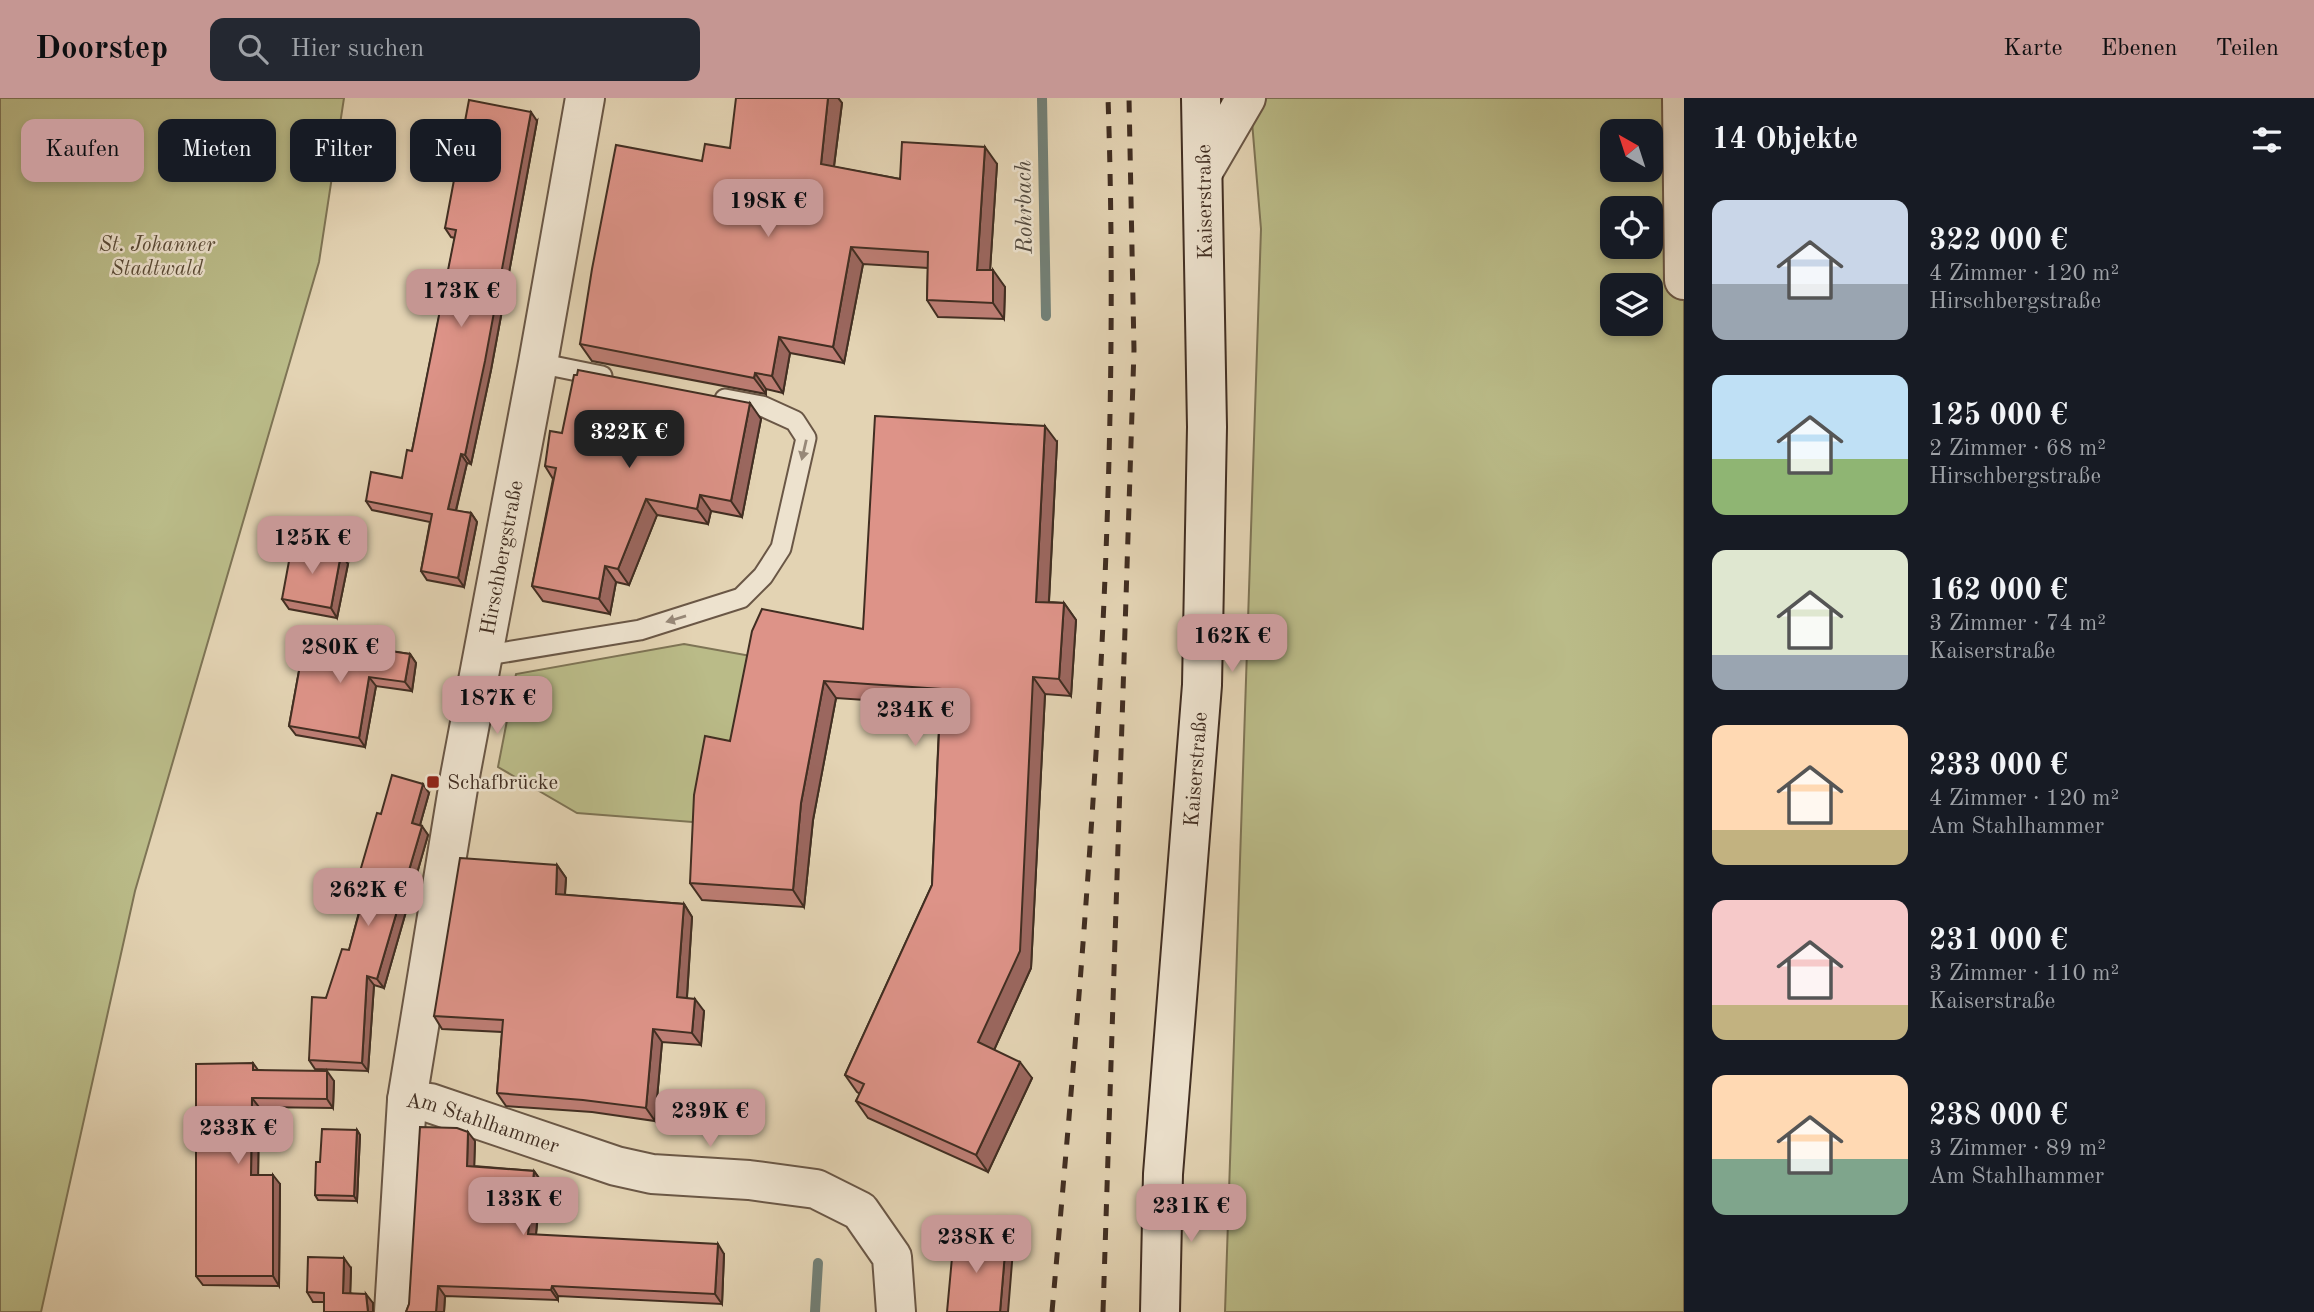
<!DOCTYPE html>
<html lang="de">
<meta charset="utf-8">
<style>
:root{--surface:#171b24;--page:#242831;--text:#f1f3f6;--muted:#9ea1a6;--accent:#c59692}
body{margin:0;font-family:"Old Standard TT",serif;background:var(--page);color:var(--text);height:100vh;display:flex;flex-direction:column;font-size:26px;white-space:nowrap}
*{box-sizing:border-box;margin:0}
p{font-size:23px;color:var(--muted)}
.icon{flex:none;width:38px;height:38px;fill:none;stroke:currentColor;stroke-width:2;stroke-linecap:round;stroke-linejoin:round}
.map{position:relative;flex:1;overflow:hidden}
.panel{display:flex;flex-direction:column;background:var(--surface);width:630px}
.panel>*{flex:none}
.guide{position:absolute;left:21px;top:21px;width:665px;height:63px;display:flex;gap:14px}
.needle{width:46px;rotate:321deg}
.controls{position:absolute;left:1600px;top:21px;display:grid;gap:14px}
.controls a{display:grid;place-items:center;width:63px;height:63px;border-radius:14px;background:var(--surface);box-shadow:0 4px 10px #0003;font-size:35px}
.price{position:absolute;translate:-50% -60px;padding:0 16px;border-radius:14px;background:var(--accent);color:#111;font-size:23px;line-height:46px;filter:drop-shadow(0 2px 4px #0008)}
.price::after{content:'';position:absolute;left:50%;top:42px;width:21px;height:16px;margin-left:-10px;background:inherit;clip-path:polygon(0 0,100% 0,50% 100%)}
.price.on{background:#222;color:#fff}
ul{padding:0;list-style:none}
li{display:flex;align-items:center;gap:21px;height:175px;padding:0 28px}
li span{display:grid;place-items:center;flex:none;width:196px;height:140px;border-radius:14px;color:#555}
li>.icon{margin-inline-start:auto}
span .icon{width:84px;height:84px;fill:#fffc;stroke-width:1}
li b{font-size:30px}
h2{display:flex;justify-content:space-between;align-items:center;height:84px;padding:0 28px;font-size:30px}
.tag{padding:0 24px;border-radius:14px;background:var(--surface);box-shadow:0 4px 10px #0003;font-size:24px;line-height:63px}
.tag.on{background:var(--accent);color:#111}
header{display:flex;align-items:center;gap:42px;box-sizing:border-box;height:98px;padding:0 35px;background:var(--accent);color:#111}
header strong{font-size:33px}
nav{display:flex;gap:38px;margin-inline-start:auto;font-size:24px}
.search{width:490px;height:63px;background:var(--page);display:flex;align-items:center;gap:18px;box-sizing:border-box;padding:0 24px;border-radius:14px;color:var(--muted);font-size:26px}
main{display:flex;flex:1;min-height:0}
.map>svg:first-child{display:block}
.green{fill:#babb88;stroke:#7e7455;stroke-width:2;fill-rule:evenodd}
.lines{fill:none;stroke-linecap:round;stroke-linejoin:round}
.stream{stroke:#738076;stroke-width:10}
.service-casing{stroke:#6a5746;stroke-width:23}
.minor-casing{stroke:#6a5746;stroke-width:42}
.tertiary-casing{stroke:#6a5746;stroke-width:42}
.secondary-casing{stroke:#412e22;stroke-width:42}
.service{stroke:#ede2ce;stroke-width:19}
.minor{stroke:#ede2ce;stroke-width:38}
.tertiary{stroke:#ede2ce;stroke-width:38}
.secondary{stroke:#ede2ce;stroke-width:38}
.rail{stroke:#412e22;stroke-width:5;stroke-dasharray:12 12;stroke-linecap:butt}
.wall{fill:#be7e75;stroke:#412e22;stroke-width:2}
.shaded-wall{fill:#9b675f;stroke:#412e22;stroke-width:2}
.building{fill:#dd9388;stroke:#412e22;stroke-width:2}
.oneway{fill:#978878}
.poi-dot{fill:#8f2418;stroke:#ede2ce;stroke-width:2.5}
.labels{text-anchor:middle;stroke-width:5;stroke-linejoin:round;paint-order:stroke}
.street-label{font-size:21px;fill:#412e22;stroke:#ede2ce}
.park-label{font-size:21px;font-style:italic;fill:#594a36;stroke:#ede2ce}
.poi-label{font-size:21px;fill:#412e22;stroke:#ede2ce;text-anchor:start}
.water-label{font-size:23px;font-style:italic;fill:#52493e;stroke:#ede2ce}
</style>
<header>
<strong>Doorstep</strong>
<div class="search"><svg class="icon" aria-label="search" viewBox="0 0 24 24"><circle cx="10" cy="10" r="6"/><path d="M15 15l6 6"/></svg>Hier suchen</div>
<nav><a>Karte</a><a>Ebenen</a><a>Teilen</a></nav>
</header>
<main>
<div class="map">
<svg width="1684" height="1214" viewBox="0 0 1684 1214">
<rect width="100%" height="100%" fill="#e3d3b3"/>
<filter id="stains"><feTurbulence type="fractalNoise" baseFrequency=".00286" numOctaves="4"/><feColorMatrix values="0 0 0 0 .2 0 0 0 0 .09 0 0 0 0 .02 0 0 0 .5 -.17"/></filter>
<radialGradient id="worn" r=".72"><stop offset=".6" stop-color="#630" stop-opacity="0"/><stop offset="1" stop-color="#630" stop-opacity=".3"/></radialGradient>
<!-- green -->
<g class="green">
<path d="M0,0H344L319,164L135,793L41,1214H0Z"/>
<path d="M1250,0H1684V1214H1225L1261,131ZM1612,33H1650V72H1612ZM1612,110H1650V149H1612ZM1612,187H1650V226H1612Z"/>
<path d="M684,546L762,560L705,725L577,715L498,669L516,576Z"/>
</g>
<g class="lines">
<!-- stream -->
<g class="stream">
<path d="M1042,0L1046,218"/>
<path d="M815,1214L818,1165"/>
</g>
<defs>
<g id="service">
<path d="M538,265L602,278"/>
<path d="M482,558L640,532L741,500L763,478L781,450L806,340L795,323L762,308L725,301"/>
</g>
<g id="minor">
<path id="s1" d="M407,1002L430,1005L616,1068L652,1076L749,1082L816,1091L860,1113L892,1159L896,1214"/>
<path id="s2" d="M394,1214L407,1002L460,678L538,265L585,0"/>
</g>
<g id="tertiary">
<path d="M1682,0L1684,182"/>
<path d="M1204,72L1246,0"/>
</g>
<g id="secondary">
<path id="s3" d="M1160,1214L1163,1076L1202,587L1207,329L1201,0"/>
</g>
</defs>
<!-- service casing -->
<use href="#service" class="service-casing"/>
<!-- minor casing -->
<use href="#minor" class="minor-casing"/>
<!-- tertiary casing -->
<use href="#tertiary" class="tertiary-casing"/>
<!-- secondary casing -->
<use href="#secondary" class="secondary-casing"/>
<!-- service -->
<use href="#service" class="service"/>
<!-- minor -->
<use href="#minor" class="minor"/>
<!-- tertiary -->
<use href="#tertiary" class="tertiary"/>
<!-- secondary -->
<use href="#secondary" class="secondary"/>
<!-- rail -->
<g class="rail">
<path d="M1052,1214C1088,810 1122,406 1108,0"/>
<path d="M1103,1214L1134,252L1129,0"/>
</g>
</g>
<!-- wall -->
<g class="wall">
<path d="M828,0H838L842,5L834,69L900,81L997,66L990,172L1005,189L1004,221L938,219L927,202L928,170L863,166L844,265L790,255L783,295L766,291V296L592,263L580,246L702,63L730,50Z"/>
<path d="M537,23L491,272L471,366L467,365L456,413L471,415L477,424L464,489L427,482L421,473L430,424L372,412L366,403L402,380L412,353L455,140L451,139L445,130Z"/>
<path d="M761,321L742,419L711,413L708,426L657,417L629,487L616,484L610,516L543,503L532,488L553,381L545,368L562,335Z"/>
<path d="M1057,344L1049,504L1064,505L1076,522L1071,598L1045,596L1031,870L994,952L1032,980L988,1074L868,1020L856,1003L860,996L857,994L845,977L932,787L940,607L836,600L813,722L804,809L702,802L690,785L730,643L863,531Z"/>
<path d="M348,466L337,520L289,511L282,501Z"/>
<path d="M305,540L410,556L416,565L412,593L376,588L365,649L296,637L289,628Z"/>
<path d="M429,695L420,727L428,737L384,890L374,887L368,973L315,971L309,962L326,900L349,852L362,803H360L354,794L381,716Z"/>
<path d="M557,767L566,780L565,797L684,806L692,819L687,900L704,913L701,947L662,944L655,1023L592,1014L506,1008L497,995L502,934L442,931L434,918Z"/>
<path d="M253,965L258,972L334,983L333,1010L259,1009L258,1077L280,1086L279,1188L203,1187L196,1178Z"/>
<path d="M357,1032L360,1037L357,1103L318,1102L315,1097L320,1064Z"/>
<path d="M475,1043L474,1068L534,1073L541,1083L536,1137L724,1156L722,1206L558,1198V1202L445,1198L444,1214H406Z"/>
<path d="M351,1170L350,1195L373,1205V1214H324V1204H313L307,1194Z"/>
</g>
<!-- shaded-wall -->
<g class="shaded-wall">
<path d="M828,0H838L842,5L832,83L821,66Z"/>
<path d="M531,14L537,23L491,272L471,366L465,357Z"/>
<path d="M985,49L997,66L989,188L977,172Z"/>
<path d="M851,149L863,166L844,265L833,249Z"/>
<path d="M993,172L1005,189L1004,221L993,205Z"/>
<path d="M779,239L790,255L783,295L772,278Z"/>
<path d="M755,275L766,291V296L754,280Z"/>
<path d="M750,305L761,321L742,419L731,403Z"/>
<path d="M1045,328L1057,344L1048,520L1036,504Z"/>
<path d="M461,356L467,365L454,420L448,411Z"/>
<path d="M700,397L711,413L708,426L697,411Z"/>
<path d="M646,401L657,417L629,487L618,471Z"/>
<path d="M471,415L477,424L464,489L458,480Z"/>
<path d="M341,456L348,466L337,520L331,510Z"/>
<path d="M605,468L616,484L610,516L599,501Z"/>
<path d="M1064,505L1076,522L1071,598L1059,581Z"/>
<path d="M410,556L416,565L412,593L405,584Z"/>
<path d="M369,579L376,588L365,649L359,640Z"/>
<path d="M1033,579L1045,596L1031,870L990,961L978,944Z"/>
<path d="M824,583L836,600L813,722L804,809L793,792L801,705Z"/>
<path d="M423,686L429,695L418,734L412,725Z"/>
<path d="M422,728L428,737L384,890L377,881Z"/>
<path d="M557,767L566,780L564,808L556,796Z"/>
<path d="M684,806L692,819L686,912L677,899Z"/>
<path d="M367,878L374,887L368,973L362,965Z"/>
<path d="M695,901L704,913L701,947L692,935Z"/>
<path d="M653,931L662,944L655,1023L646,1010Z"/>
<path d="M1020,964L1032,980L988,1074L976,1057Z"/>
<path d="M327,973L334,983L333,1010L327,1001Z"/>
<path d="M252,1000L259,1009L258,1086L251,1077Z"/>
<path d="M357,1032L360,1037L357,1103L354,1098Z"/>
<path d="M468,1034L475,1043L474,1077L467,1068Z"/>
<path d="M534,1073L541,1083L535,1146L528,1136Z"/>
<path d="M273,1077L280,1086L279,1188L273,1178Z"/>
<path d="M1006,1143L1013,1152L1008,1214H1000Z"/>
<path d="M718,1146L724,1156L722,1206L715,1196Z"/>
<path d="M344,1160L351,1170L350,1205L343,1195Z"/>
<path d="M438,1188L445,1198L444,1214H436Z"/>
<path d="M552,1188L558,1198V1202L551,1192Z"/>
<path d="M366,1196L373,1205V1214H368Z"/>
</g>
<!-- building -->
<g class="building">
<path d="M736,0H828L821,66L900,81L902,44L985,49L977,172H993V205L927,202L928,154L851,149L833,249L779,239L772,278L755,275L754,280L580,246L592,171L616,47L702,63L705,46L730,50Z"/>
<path d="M469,2L531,14L485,263L465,357L461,356L448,411L471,415L458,480L421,473L432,416L366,403L371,374L402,380L407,352L412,353L456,132L445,130Z"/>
<path d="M578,272L750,305L731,403L700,397L697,411L646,401L618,471L605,468L599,501L532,488L556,370L545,368L550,333L562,335L574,277H577Z"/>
<path d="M875,318L1045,328L1036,504L1064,505L1059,581L1033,579L1020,853L978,944L1020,964L976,1057L856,1003L864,986L845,977L932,787L941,591L824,583L801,705L793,792L690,785L694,697L705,638L730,643L752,533L762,511L863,531Z"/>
<path d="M292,447L341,456L331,510L282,501Z"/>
<path d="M305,540L410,556L405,584L369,579L359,640L289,628Z"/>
<path d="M392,677L423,686L412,725L422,728L377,881L367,878L362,965L309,962L312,899L326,900L342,851L349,852L364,797L354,794L377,715L381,716Z"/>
<path d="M460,760L557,767L556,796L684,806L677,899L695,901L692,935L653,931L646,1010L583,1002L497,995L503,922L434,918Z"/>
<path d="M253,965V972L327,973V1001L252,1000L251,1077H273V1178H196V966Z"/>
<path d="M420,1029L457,1030L468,1034L467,1068L534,1073L528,1136L718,1146L715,1196L552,1188L551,1192L438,1188L436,1214H406L409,1206Z"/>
<path d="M322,1031L357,1032L354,1098L315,1097L316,1064H320Z"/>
<path d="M954,1138L1006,1143L1000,1214H947Z"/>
<path d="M308,1159L344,1160L343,1195L366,1196L368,1214H324V1195L307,1194Z"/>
</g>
<!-- one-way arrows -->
<defs><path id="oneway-solid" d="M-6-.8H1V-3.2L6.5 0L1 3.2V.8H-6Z" transform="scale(1.75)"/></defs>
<g class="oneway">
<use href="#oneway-solid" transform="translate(804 352) rotate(103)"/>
<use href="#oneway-solid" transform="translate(676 521) rotate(163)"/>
</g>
<!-- markers -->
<rect class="poi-dot" x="426" y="677" width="14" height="14" rx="3.5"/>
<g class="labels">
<!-- street labels -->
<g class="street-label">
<text transform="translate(1204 104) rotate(-91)" y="7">Kaiserstraße</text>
<text dy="7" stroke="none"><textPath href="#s2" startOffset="763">Hirschbergstraße</textPath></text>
<text dy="7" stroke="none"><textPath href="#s3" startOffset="544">Kaiserstraße</textPath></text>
<text dy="7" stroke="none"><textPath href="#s1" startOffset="79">Am Stahlhammer</textPath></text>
</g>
<!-- park labels -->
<g class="park-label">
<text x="157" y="153">St. Johanner<tspan x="157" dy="24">Stadtwald</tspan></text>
</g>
<!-- poi labels -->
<g class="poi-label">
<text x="447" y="691">Schafbrücke</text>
</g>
<!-- water labels -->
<g class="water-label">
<text transform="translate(1023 109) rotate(-91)" y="8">Rohrbach</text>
</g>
</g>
<rect width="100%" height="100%" filter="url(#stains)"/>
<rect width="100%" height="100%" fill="url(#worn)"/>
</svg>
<div class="controls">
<a><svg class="needle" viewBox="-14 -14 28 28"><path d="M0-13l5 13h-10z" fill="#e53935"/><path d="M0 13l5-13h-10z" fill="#9ea1a6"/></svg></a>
<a><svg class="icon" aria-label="locate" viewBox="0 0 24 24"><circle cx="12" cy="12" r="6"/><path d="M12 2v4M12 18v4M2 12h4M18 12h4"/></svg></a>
<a><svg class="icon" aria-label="layers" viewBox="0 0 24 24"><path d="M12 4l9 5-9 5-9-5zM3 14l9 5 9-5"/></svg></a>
</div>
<b class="price" style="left:768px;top:141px">198K €</b>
<b class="price" style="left:461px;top:231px">173K €</b>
<b class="price on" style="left:629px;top:372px">322K €</b>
<b class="price" style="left:312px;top:478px">125K €</b>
<b class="price" style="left:1232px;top:576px">162K €</b>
<b class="price" style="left:340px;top:587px">280K €</b>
<b class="price" style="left:497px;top:638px">187K €</b>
<b class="price" style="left:915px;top:650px">234K €</b>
<b class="price" style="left:368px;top:830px">262K €</b>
<b class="price" style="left:710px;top:1051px">239K €</b>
<b class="price" style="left:238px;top:1068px">233K €</b>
<b class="price" style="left:523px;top:1139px">133K €</b>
<b class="price" style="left:1191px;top:1146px">231K €</b>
<b class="price" style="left:976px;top:1177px">238K €</b>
<div class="guide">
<a class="tag on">Kaufen</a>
<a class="tag">Mieten</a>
<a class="tag">Filter</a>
<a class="tag">Neu</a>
</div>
</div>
<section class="panel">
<h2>14 Objekte<svg class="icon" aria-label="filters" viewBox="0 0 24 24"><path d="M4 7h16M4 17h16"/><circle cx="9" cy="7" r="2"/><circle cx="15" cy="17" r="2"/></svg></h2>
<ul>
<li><span style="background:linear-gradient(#c9d6e8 60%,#9aa5b1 0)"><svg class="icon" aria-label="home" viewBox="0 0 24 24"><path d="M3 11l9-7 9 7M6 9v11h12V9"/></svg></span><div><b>322 000 €</b><p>4 Zimmer · 120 m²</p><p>Hirschbergstraße</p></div></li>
<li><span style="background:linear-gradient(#bfe0f5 60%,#8fb573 0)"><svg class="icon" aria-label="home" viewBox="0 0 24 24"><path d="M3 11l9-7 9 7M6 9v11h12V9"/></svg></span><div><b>125 000 €</b><p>2 Zimmer · 68 m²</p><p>Hirschbergstraße</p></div></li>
<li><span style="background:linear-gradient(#dfe7d0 75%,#9aa5b1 0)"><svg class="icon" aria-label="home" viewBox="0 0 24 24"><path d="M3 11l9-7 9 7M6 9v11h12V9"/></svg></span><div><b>162 000 €</b><p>3 Zimmer · 74 m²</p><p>Kaiserstraße</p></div></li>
<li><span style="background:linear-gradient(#ffd9b3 75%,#c2b280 0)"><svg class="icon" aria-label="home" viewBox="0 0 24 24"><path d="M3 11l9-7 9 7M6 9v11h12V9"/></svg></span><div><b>233 000 €</b><p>4 Zimmer · 120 m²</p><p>Am Stahlhammer</p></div></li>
<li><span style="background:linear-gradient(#f6c9c9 75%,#c2b280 0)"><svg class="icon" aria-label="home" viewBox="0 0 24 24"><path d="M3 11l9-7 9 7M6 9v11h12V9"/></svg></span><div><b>231 000 €</b><p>3 Zimmer · 110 m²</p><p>Kaiserstraße</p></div></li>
<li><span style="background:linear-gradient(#ffd9b3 60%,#7fa58c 0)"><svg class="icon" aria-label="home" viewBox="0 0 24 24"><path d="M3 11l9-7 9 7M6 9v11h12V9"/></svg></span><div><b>238 000 €</b><p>3 Zimmer · 89 m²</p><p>Am Stahlhammer</p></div></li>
</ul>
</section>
</main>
